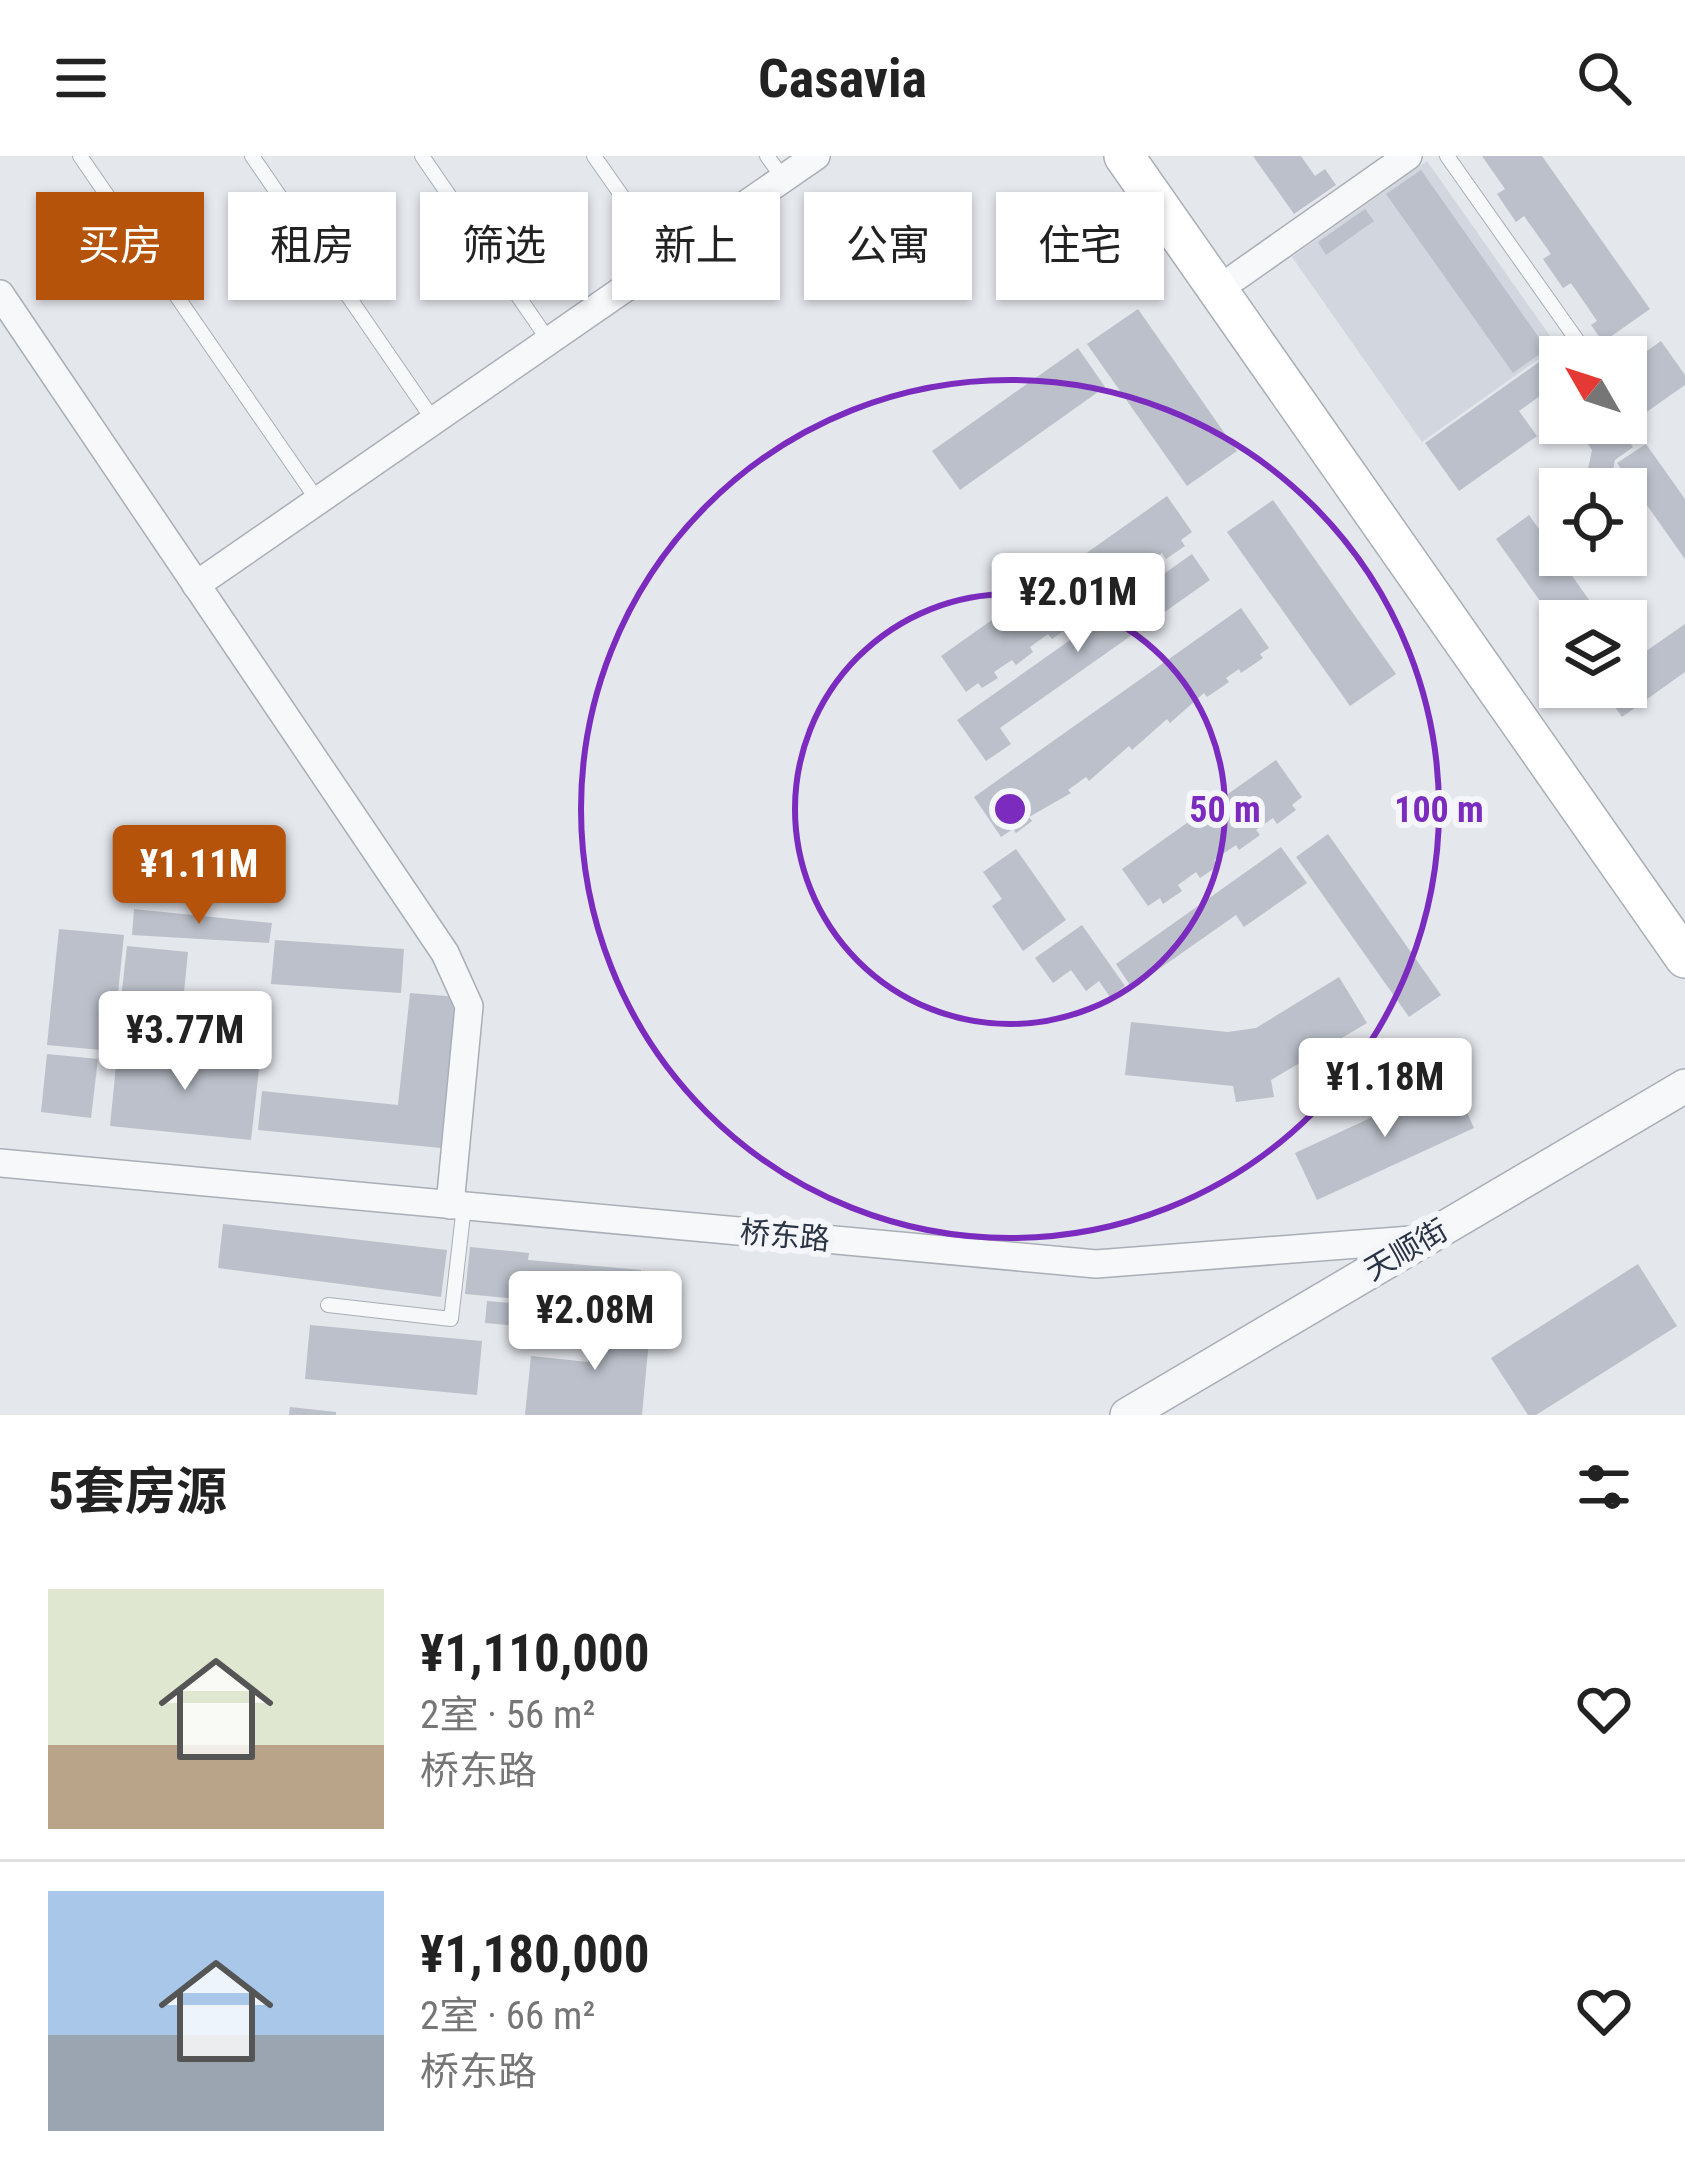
<!DOCTYPE html>
<html lang="zh">
<meta charset="utf-8">
<style>
:root{--surface:#fff;--page:#f2f2f2;--text:#222;--muted:#767676;--line:#e0e0e0;--accent:#b45309}
body{margin:0;font-family:"Roboto Condensed","Noto Sans SC",sans-serif;background:var(--page);color:var(--text);height:100vh;display:flex;flex-direction:column;font-size:45px;white-space:nowrap}
*{box-sizing:border-box;margin:0}
p{font-size:39px;color:var(--muted)}
.icon{flex:none;width:66px;height:66px;fill:none;stroke:currentColor;stroke-width:2;stroke-linecap:round;stroke-linejoin:round}
.map{position:relative;height:1259px;overflow:hidden}
.drawer{display:flex;flex-direction:column;background:var(--surface);flex:1}
.drawer>*{flex:none}
.hud{position:absolute;left:36px;top:36px;width:1614px;height:108px;display:flex;gap:24px}
.needle{width:78px;rotate:309deg}
.tools{position:absolute;left:1539px;top:180px;display:grid;gap:24px}
.tools a{display:grid;place-items:center;width:108px;height:108px;border-radius:0px;background:var(--surface);box-shadow:0 3px 9px #0004;font-size:60px}
.price{position:absolute;translate:-50% -102px;padding:0 27px;border-radius:12px;background:#fff;color:#222;font-size:39px;line-height:78px;filter:drop-shadow(0 3px 6px #0008)}
.price::after{content:'';position:absolute;left:50%;top:72px;width:36px;height:27px;margin-left:-18px;background:inherit;clip-path:polygon(0 0,100% 0,50% 100%)}
.price.active{background:var(--accent);color:#fff}
ul{padding:0;list-style:none}
li{display:flex;align-items:center;gap:36px;height:300px;padding:0 48px}
li+li{border-top:3px solid var(--line)}
li span{display:grid;place-items:center;flex:none;width:336px;height:240px;border-radius:0px;color:#555}
li>.icon{margin-inline-start:auto}
span .icon{width:144px;height:144px;fill:#fffc;stroke-width:1}
li b{font-size:51px}
h2{display:flex;justify-content:space-between;align-items:center;height:144px;padding:0 48px;font-size:51px}
.pill{padding:0 42px;border-radius:0px;background:var(--surface);box-shadow:0 3px 9px #0004;font-size:42px;line-height:108px}
.pill.active{background:var(--accent);color:#fff}
header{display:flex;justify-content:space-between;align-items:center;height:156px;padding:0 48px;background:var(--surface);font-size:54px;font-weight:700}
.map>svg:first-child{display:block}
.built{fill:#d2d6de}
.building{fill:#bbc0ca}
.lines{fill:none;stroke-linecap:round;stroke-linejoin:round}
.service-casing{stroke:#a9aeb7;stroke-width:16}
.minor-casing{stroke:#a9aeb7;stroke-width:30}
.tertiary-casing{stroke:#a9aeb7;stroke-width:36}
.secondary-casing{stroke:#a9aeb7;stroke-width:42}
.service{stroke:#f7f8fa;stroke-width:14}
.minor{stroke:#f7f8fa;stroke-width:27}
.tertiary{stroke:#f7f8fa;stroke-width:33}
.secondary{stroke:#fff;stroke-width:39}
.ring{fill:none;stroke:#7b2cbf;stroke-width:6}
.labels{text-anchor:middle;stroke-width:12;stroke-linejoin:round;paint-order:stroke}
.street-label{font-size:30px;fill:#2b3445;stroke:#f4f6f9}
.centre{fill:#7b2cbf;stroke:#f4f6f9;stroke-width:6}
.ring-label{font-size:36px;text-anchor:middle;font-weight:bold;fill:#7b2cbf;stroke:#f4f6f9;stroke-width:12;stroke-linejoin:round;paint-order:stroke}
</style>
<header><svg class="icon" aria-label="menu" viewBox="0 0 24 24"><path d="M4 6h16M4 12h16M4 18h16"/></svg>Casavia<svg class="icon" aria-label="search" viewBox="0 0 24 24"><circle cx="10" cy="10" r="6"/><path d="M15 15l6 6"/></svg></header>
<div class="map">
<svg width="1685" height="1259" viewBox="0 0 1685 1259">
<rect width="100%" height="100%" fill="#e4e7ec"/>
<!-- built -->
<path class="built" d="M1427,5L1557,190L1422,286L1292,101Z"/>
<!-- building -->
<g class="building">
<path d="M1253,0H1301L1315,20L1325,13L1336,29L1294,58Z"/>
<path d="M1482,0H1542L1650,153L1603,186L1591,169L1597,165L1571,127L1563,132L1543,103L1551,98L1524,60L1516,66L1497,38L1505,33Z"/>
<path d="M1421,14L1547,193L1513,217L1386,38Z"/>
<path d="M1365,53L1374,65L1326,99L1318,86Z"/>
<path d="M1138,153L1237,295L1187,330L1087,188Z"/>
<path d="M1661,185L1685,219V229L1621,274L1633,291L1615,304L1611,324L1587,318L1592,294L1573,267H1626V210Z"/>
<path d="M1078,192L1105,231L960,334L932,295Z"/>
<path d="M1542,204L1559,226L1519,255L1537,280L1459,335L1425,287Z"/>
<path d="M1646,288L1685,343V403L1617,307Z"/>
<path d="M1167,340L1192,376L1181,384L1185,390L1166,403L1162,397L1142,412L1145,417L1129,429L1125,423L1102,440L1105,445L1089,457L1085,452L1065,466L1069,471L1052,483L1048,478L1030,491L1033,496L1016,509L1012,504L994,516L998,522L982,532L978,527L966,536L941,500Z"/>
<path d="M1273,344L1396,518L1350,550L1227,376Z"/>
<path d="M1529,359L1604,465H1560V473L1496,383Z"/>
<path d="M1192,398L1210,424L1000,572L1011,588L986,605L957,564Z"/>
<path d="M1241,452L1269,492L1260,498L1263,502L1241,517L1239,513L1226,522L1229,526L1207,541L1204,537L1170,567L1167,563L1132,594L1129,590L1089,625L1086,621L1068,634L1071,637L1029,661L1032,665L1016,677L1013,673L1001,681L974,641Z"/>
<path d="M1685,468V516L1622,561L1601,531H1626V496L1632,505Z"/>
<path d="M1276,604L1302,641L1292,649L1296,654L1277,668L1273,662L1256,674L1260,679L1239,694L1236,689L1214,704L1218,710L1200,722L1196,716L1178,729L1182,735L1163,748L1160,742L1148,750L1122,713Z"/>
<path d="M1328,678L1441,839L1409,861L1296,701Z"/>
<path d="M1281,691L1307,727L1244,771L1236,759L1132,832L1116,808Z"/>
<path d="M1016,693L1066,764L1023,795L992,750L1002,743L983,716Z"/>
<path d="M134,753L272,767L269,787L132,779Z"/>
<path d="M1082,769L1125,830L1110,841L1099,825L1086,835L1071,814L1053,827L1035,802Z"/>
<path d="M59,773L124,779L112,895L47,889Z"/>
<path d="M275,784L404,793L401,837L271,828Z"/>
<path d="M127,790L188,796L179,885L117,879Z"/>
<path d="M1339,821L1367,867L1271,924L1274,941L1236,946L1233,930L1125,919L1131,866L1228,876L1256,872Z"/>
<path d="M410,837L457,841L441,992L258,974L262,935L398,949Z"/>
<path d="M118,890L260,904L251,984L110,970Z"/>
<path d="M47,898L98,903L91,962L41,956Z"/>
<path d="M1452,924L1474,972L1317,1044L1295,997Z"/>
<path d="M223,1068L447,1094L441,1141L218,1112Z"/>
<path d="M470,1091L529,1097L528,1104L641,1114L637,1154L465,1138Z"/>
<path d="M1638,1108L1677,1170L1536,1259H1528L1491,1202Z"/>
<path d="M487,1145L587,1154L586,1176L485,1167Z"/>
<path d="M593,1157L651,1163L642,1259H525L531,1200L588,1206Z"/>
<path d="M310,1169L482,1185L477,1239L305,1223Z"/>
<path d="M290,1251L336,1256V1259H289Z"/>
</g>
<g class="lines">
<defs>
<g id="service">
<path d="M80,0L318,345"/>
<path d="M252,0L434,265"/>
<path d="M422,0L549,185"/>
<path d="M594,0L666,103"/>
<path d="M767,0L783,22"/>
<path d="M1447,0L1584,194"/>
<path d="M328,1149L451,1163L464,1050"/>
</g>
<g id="minor">
<path d="M1236,121L1408,0"/>
<path d="M0,138L445,797L469,850L450,1049"/>
<path d="M196,429L816,0"/>
<path d="M0,1007L1096,1108L1424,1083"/>
</g>
<path id="tertiary" d="M1127,1259L1685,930"/>
<path id="secondary" d="M1124,0L1685,802"/>
</defs>
<!-- service casing -->
<use href="#service" class="service-casing"/>
<!-- minor casing -->
<use href="#minor" class="minor-casing"/>
<!-- tertiary casing -->
<use href="#tertiary" class="tertiary-casing"/>
<!-- secondary casing -->
<use href="#secondary" class="secondary-casing"/>
<!-- service -->
<use href="#service" class="service"/>
<!-- minor -->
<use href="#minor" class="minor"/>
<!-- tertiary -->
<use href="#tertiary" class="tertiary"/>
<!-- secondary -->
<use href="#secondary" class="secondary"/>
</g>
<!-- distance rings -->
<g class="ring">
<circle cx="1010" cy="653" r="215"/>
<circle cx="1010" cy="653" r="429"/>
</g>
<g class="labels">
<!-- street labels -->
<g class="street-label">
<text transform="translate(785 1080) rotate(5)" y="10">桥东路</text>
<text transform="translate(1406 1094) rotate(-30)" y="10">天顺街</text>
</g>
</g>
<circle cx="1010" cy="653" r="18" class="centre"/>
<g class="ring-label">
<text x="1225" y="666">50 m</text>
<text x="1439" y="666">100 m</text>
</g>
</svg>
<div class="tools">
<a><svg class="needle" viewBox="-14 -14 28 28"><path d="M0-13l5 13h-10z" fill="#e53935"/><path d="M0 13l5-13h-10z" fill="#767676"/></svg></a>
<a><svg class="icon" aria-label="locate" viewBox="0 0 24 24"><circle cx="12" cy="12" r="6"/><path d="M12 2v4M12 18v4M2 12h4M18 12h4"/></svg></a>
<a><svg class="icon" aria-label="layers" viewBox="0 0 24 24"><path d="M12 4l9 5-9 5-9-5zM3 14l9 5 9-5"/></svg></a>
</div>
<b class="price" style="left:1078px;top:499px">¥2.01M</b>
<b class="price active" style="left:199px;top:771px">¥1.11M</b>
<b class="price" style="left:185px;top:937px">¥3.77M</b>
<b class="price" style="left:1385px;top:984px">¥1.18M</b>
<b class="price" style="left:595px;top:1217px">¥2.08M</b>
<div class="hud">
<a class="pill active">买房</a>
<a class="pill">租房</a>
<a class="pill">筛选</a>
<a class="pill">新上</a>
<a class="pill">公寓</a>
<a class="pill">住宅</a>
</div>
</div>
<section class="drawer">
<h2>5套房源<svg class="icon" aria-label="filters" viewBox="0 0 24 24"><path d="M4 7h16M4 17h16"/><circle cx="9" cy="7" r="2"/><circle cx="15" cy="17" r="2"/></svg></h2>
<ul>
<li><span style="background:linear-gradient(#dfe7d0 65%,#b9a48a 0)"><svg class="icon" aria-label="home" viewBox="0 0 24 24"><path d="M3 11l9-7 9 7M6 9v11h12V9"/></svg></span><div><b>¥1,110,000</b><p>2室 · 56 m²</p><p>桥东路</p></div><svg class="icon" aria-label="heart" viewBox="0 0 24 24"><path d="M12 20l-8-8c-3-5 5-10 8-4 3-6 11-1 8 4z"/></svg></li>
<li><span style="background:linear-gradient(#a9c7e8 60%,#9aa5b1 0)"><svg class="icon" aria-label="home" viewBox="0 0 24 24"><path d="M3 11l9-7 9 7M6 9v11h12V9"/></svg></span><div><b>¥1,180,000</b><p>2室 · 66 m²</p><p>桥东路</p></div><svg class="icon" aria-label="heart" viewBox="0 0 24 24"><path d="M12 20l-8-8c-3-5 5-10 8-4 3-6 11-1 8 4z"/></svg></li>
</ul>
</section>
